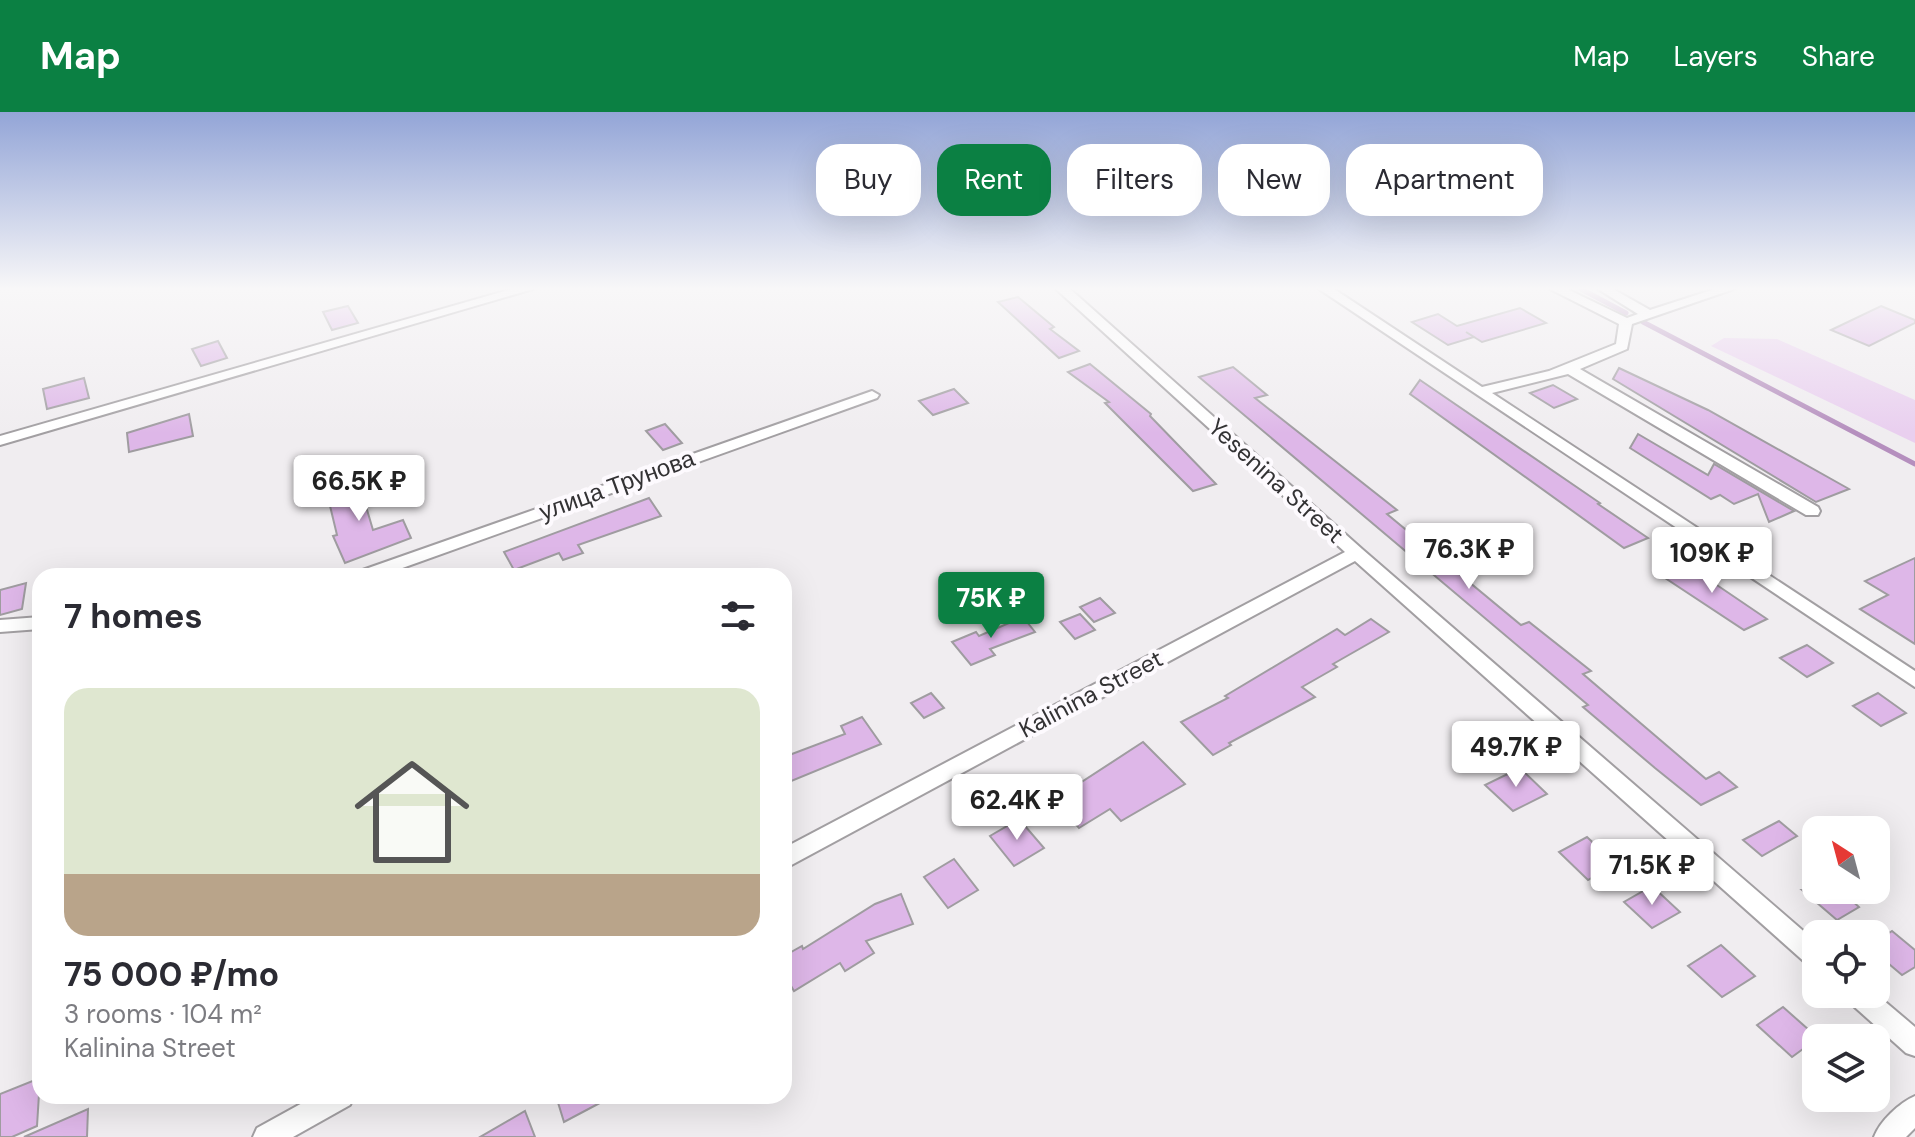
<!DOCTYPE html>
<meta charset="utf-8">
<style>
:root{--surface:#fff;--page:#f2f2f3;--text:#2b2b33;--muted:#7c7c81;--line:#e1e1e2;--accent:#0b8043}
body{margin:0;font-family:"DM Sans",sans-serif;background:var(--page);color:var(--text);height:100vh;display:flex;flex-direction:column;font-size:30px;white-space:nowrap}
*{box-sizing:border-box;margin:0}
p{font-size:26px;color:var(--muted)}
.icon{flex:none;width:44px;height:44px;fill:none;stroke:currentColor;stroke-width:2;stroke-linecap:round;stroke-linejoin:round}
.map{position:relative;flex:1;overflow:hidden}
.details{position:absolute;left:32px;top:456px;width:760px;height:536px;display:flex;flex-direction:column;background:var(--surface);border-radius:24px;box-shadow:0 8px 32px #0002}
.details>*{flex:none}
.top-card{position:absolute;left:816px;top:32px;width:760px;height:72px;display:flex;gap:16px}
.needle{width:52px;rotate:324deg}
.tools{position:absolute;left:1802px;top:704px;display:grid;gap:16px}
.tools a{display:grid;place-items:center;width:88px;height:88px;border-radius:16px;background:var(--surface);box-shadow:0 8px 32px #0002;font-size:40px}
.price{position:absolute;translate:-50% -68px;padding:0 18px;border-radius:8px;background:#fff;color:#222;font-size:26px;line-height:52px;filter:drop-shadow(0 2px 4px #0008)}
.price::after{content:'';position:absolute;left:50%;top:48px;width:24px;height:18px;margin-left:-12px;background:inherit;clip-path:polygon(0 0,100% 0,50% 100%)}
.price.current{background:var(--accent);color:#fff}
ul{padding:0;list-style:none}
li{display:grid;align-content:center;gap:16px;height:424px;padding:0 32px}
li+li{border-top:2px solid var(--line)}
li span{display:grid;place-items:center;height:248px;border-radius:24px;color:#555}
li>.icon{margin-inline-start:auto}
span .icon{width:144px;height:144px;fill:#fffc;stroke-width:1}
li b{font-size:34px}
h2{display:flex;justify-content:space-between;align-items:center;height:96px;padding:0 32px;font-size:34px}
.tag{padding:0 28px;border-radius:24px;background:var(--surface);box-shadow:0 8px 32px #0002;font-size:28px;line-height:72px}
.tag.current{background:var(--accent);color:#fff}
header{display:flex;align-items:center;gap:48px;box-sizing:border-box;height:112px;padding:0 40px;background:var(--accent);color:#fff}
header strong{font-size:38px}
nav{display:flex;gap:44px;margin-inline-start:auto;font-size:28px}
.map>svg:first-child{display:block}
.green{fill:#e9cfef}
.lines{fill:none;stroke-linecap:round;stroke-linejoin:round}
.stream{stroke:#b58fbe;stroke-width:5}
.building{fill:#deb7e8;stroke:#9f9ca0;stroke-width:2}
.minor-casing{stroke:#a29fa2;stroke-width:4}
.minor{fill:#fff;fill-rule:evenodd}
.labels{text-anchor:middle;stroke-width:8;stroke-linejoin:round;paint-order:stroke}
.street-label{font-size:24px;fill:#333234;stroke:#fdfafe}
</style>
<header>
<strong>Map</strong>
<nav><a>Map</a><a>Layers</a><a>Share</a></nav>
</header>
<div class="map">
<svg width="1915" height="1025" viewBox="0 0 1915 1025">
<rect width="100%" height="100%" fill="#f0edf0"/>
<!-- green -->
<path class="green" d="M1724,226L1777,227L1915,288V331L1711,234Z"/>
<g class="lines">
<!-- stream -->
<g class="stream">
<path d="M1581,177L1626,201"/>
<path d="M1643,210L1915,352"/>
</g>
</g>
<!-- building -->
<g class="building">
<path d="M1018,185L1054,215L1050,217L1079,239L1059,246L998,190Z"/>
<path d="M348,194L358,211L332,218L323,200Z"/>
<path d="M1881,194L1915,208V211L1869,234L1831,218Z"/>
<path d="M1520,196L1546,211L1482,230L1466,220L1474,225L1448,233L1412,210L1438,202L1457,214Z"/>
<path d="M218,229L227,246L201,254L192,237Z"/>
<path d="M1090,252L1151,302L1150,304L1216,372L1193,379L1105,291L1109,290L1068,260Z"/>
<path d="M1233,255L1267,283L1255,286L1397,398L1387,402L1521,513L1529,510L1591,559L1583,562L1706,667L1719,660L1737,675L1701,693L1655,656L1583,595L1588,593L1199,265Z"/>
<path d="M1619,256L1708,298L1849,377L1816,390L1613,267Z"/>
<path d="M84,266L89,286L47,297L43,277Z"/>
<path d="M1420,268L1600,391L1598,392L1648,426L1624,436L1410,282Z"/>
<path d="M1553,273L1577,287L1554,296L1530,281Z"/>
<path d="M954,277L968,291L933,303L919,289Z"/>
<path d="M189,302L193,324L129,340L127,321Z"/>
<path d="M665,312L682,331L663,338L646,319Z"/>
<path d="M1638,322L1708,363L1714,352L1794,399L1769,410L1758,382L1734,392L1720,383L1711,387L1630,336Z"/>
<path d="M357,364L373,418L403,408L411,426L345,451L333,424L337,423L325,373Z"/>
<path d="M649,386L661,404L578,433L583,441L563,448L559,441L514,458L504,440Z"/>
<path d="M1915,446V532L1860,497L1888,483L1865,469Z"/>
<path d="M1684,449L1708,467L1767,507L1744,518L1656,460Z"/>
<path d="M26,471L22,497L0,503V478Z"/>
<path d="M1100,486L1115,501L1094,510L1080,495Z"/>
<path d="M1080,502L1095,518L1075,527L1060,510Z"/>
<path d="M1023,505L1035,520L990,537L995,543L971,553L952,530L976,520L979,524Z"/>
<path d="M1371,507L1389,520L1333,552L1337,555L1302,575L1315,585L1229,631L1231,633L1213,643L1181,610L1228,586L1225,584L1337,517L1345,523Z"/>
<path d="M1807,533L1833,551L1807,565L1780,546Z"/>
<path d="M931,581L944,596L924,606L911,591Z"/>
<path d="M1878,581L1906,601L1881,614L1853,594Z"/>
<path d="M862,605L881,632L784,672V645L845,622L841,614Z"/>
<path d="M1143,630L1185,672L1121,709L1110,697L1079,716L1054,688Z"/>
<path d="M1520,656L1547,682L1513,699L1485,673Z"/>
<path d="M1019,707L1044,736L1014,754L990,724Z"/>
<path d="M1779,709L1797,724L1762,744L1743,728Z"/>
<path d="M1587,725L1616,752L1588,768L1559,740Z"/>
<path d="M954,747L978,778L948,796L924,765Z"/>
<path d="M1652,774L1680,800L1652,816L1624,790Z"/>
<path d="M1802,778H1840L1859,795L1837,808Z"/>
<path d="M901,782L913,812L866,829L874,841L845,859L840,851L794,879L784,862V844L802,834L803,837L875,792Z"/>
<path d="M1892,819L1915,838V855L1902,863L1876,841V830Z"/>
<path d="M1721,833L1755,864L1722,885L1688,854Z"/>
<path d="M1783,895L1818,926L1792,945L1757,913Z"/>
<path d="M40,966L37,1014L12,1025H0V982Z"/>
<path d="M556,984H613L564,1010Z"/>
<path d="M88,997L87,1025H24Z"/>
<path d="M525,999L535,1025H480Z"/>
</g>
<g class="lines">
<defs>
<g id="minor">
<path d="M512,177H533L0,333V324Z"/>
<path d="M1056,177H1070L1362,437L1816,830V856L1808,853L1355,449L784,757V736L1345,440Z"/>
<path d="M1319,177H1334L1482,275L1549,259L1616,232L1619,212L1550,177H1567L1627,206L1638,202L1598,177H1613L1650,198L1715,177H1734L1632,212L1627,237L1580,257L1818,395L1820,399L1818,403H1806L1568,262L1492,281L1915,559V575Z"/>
<path d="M872,279L879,283L877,286L380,464H354L357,460Z"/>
<path d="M40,505V517L0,520V508Z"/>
<path d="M1846,882H1876L1915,915V944L1906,941L1849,890Z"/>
<path d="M315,984H354L350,993L293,1025H253L257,1016Z"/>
<path d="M1915,984V1016L1906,1025H1874C1880,1009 1899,991 1915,984Z"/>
</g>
</defs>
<!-- minor casing -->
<use href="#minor" class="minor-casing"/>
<!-- minor -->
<use href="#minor" class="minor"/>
</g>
<!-- sky -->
<linearGradient id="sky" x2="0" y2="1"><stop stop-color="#93a5d7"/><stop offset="0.55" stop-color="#f8f7f8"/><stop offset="1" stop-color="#f8f7f8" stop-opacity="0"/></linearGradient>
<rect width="1915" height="321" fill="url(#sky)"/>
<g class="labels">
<!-- street labels -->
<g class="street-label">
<text transform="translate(1276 369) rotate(42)" y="8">Yesenina Street</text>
<text transform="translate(617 373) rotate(-20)" y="8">улица Трунова</text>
<text transform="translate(1091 582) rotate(-28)" y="8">Kalinina Street</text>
</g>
</g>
</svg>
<div class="tools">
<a><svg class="needle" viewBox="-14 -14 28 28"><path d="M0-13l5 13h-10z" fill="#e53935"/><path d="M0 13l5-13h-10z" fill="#7c7c81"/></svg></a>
<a><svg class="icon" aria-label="locate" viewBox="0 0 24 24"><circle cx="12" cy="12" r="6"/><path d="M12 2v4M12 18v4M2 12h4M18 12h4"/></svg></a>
<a><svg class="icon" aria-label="layers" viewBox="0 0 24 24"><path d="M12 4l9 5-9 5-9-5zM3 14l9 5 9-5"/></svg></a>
</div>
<b class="price" style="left:359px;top:411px">66.5K ₽</b>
<b class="price" style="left:1469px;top:479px">76.3K ₽</b>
<b class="price" style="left:1712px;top:483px">109K ₽</b>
<b class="price current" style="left:991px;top:528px">75K ₽</b>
<b class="price" style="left:1516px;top:677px">49.7K ₽</b>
<b class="price" style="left:1017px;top:730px">62.4K ₽</b>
<b class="price" style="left:1652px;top:795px">71.5K ₽</b>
<div class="top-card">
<a class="tag">Buy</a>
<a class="tag current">Rent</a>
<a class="tag">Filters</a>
<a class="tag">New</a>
<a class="tag">Apartment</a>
</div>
<section class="details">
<h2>7 homes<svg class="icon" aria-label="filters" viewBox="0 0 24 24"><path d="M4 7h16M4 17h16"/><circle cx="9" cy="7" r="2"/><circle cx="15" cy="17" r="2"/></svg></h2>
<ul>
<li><span style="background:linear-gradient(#dfe7d0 75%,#b9a48a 0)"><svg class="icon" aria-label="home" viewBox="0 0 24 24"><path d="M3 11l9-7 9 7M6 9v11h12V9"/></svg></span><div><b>75 000 ₽/mo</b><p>3 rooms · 104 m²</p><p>Kalinina Street</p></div></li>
</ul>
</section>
</div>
